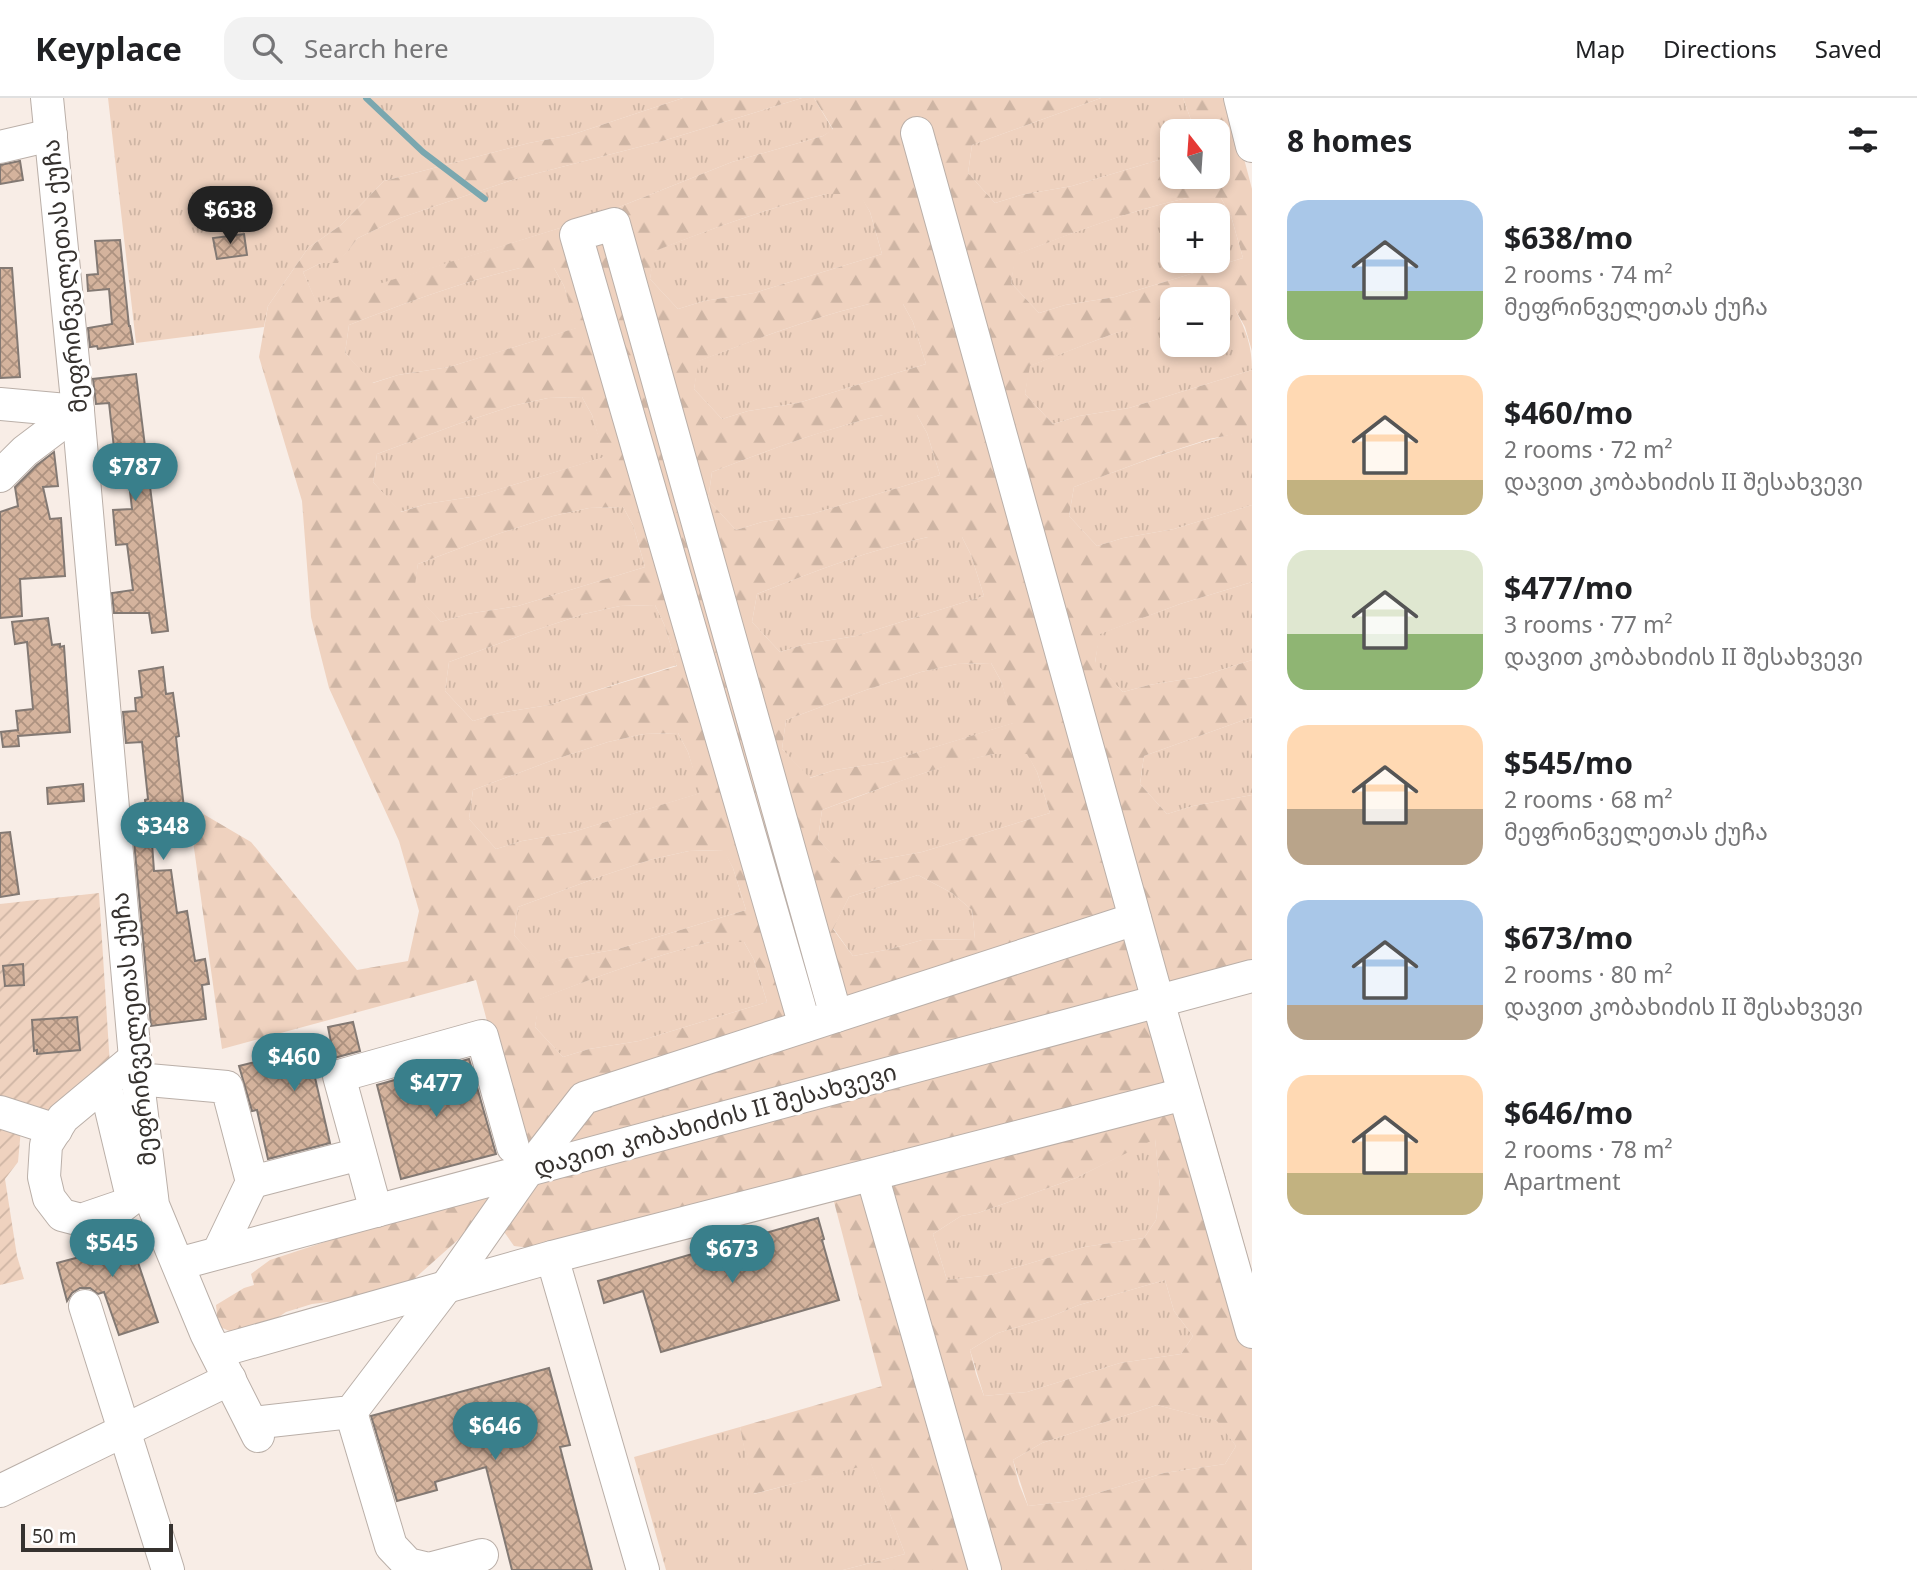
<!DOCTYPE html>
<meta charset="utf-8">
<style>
:root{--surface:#fff;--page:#f2f2f2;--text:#202124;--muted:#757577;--line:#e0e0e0;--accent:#397f8b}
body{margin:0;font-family:"Noto Sans","Noto Sans Georgian",sans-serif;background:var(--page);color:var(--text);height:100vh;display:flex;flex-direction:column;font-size:26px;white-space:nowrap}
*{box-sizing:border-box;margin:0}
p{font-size:23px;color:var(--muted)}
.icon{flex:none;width:38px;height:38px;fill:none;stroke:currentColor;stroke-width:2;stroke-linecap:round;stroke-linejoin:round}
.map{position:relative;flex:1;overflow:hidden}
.sheet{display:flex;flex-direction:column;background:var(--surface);width:665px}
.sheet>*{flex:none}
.needle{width:46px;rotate:343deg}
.fabs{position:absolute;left:1160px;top:21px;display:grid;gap:14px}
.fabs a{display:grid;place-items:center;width:70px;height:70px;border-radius:14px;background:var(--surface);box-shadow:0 4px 10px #0003;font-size:35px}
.scale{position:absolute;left:21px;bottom:18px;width:152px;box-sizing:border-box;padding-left:7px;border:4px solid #36322f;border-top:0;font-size:19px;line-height:24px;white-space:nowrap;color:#36322f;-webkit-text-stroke:5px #fff;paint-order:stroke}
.price{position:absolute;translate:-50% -60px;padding:0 16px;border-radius:24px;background:var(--accent);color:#fff;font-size:23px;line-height:46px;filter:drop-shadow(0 2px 4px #0008)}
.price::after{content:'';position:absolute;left:50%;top:42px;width:21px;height:16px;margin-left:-10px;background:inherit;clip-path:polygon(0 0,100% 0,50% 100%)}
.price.active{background:#222;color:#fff}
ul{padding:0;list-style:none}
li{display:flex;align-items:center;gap:21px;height:175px;padding:0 35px}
li span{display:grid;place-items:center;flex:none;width:196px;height:140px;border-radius:21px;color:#555}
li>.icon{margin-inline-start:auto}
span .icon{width:84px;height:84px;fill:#fffc;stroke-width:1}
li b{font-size:30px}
h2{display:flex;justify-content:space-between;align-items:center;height:84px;padding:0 35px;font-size:30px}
header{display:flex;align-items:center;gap:42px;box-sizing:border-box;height:98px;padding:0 35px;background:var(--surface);border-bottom:2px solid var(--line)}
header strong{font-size:33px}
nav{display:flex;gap:38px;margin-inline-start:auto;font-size:24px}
.search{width:490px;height:63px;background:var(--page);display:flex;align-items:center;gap:18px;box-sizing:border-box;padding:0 24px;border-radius:21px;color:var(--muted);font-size:26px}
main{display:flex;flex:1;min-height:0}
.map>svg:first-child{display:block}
.grass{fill:url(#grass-tufts);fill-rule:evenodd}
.forest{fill:url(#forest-firs);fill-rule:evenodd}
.garden{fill:url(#garden-furrows)}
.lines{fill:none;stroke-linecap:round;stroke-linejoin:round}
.stream{stroke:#7aa7af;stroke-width:6}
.building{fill:url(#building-cross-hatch);stroke:#837973;stroke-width:2}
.minor-casing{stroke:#baafa8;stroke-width:34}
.minor{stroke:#fff;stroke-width:32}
.labels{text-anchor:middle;stroke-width:6;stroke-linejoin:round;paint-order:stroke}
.street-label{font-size:24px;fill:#36322f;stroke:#fff}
</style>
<header>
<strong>Keyplace</strong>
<div class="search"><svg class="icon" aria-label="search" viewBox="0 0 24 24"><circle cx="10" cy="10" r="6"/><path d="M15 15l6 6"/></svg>Search here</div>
<nav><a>Map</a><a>Directions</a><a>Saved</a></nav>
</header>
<main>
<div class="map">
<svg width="1252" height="1472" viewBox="0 0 1252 1472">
<defs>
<pattern id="grass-tufts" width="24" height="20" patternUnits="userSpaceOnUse" patternTransform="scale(1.75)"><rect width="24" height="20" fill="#efd2bf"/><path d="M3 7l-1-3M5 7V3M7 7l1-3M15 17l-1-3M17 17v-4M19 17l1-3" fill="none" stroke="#ceb5a4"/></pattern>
<pattern id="forest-firs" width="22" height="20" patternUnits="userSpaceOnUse" patternTransform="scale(1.75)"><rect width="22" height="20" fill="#efd2bf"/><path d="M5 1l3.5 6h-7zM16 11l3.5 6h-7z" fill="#ceb5a4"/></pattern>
<pattern id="garden-furrows" width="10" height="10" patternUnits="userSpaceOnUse" patternTransform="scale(1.75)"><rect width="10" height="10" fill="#efd2bf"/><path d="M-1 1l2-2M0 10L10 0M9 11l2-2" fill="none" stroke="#ceb5a4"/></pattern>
<pattern id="building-cross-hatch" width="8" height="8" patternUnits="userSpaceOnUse" patternTransform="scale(1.75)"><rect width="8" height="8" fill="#d4b39d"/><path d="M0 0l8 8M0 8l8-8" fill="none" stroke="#ad9280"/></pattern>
</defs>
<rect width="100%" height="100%" fill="#f8ede6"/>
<!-- grass -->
<g class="grass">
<path d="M108,0H683L571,37L529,45L384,83L341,127L308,150L268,208L264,229L136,245Z"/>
<path d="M802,0H814L833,32L823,38L732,64L589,121L317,206L303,174L321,165L338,164L358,140L400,120L515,81L666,42Z"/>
<path d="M1101,0H1183L1195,33H1172V58L1072,88L1021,97L995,105L968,75L972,47Z"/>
<path d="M826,96H860L870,114L882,156L754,195L704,203L678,211L650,181L654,153C711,131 767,110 826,96Z"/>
<path d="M1187,100H1221L1231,118L1243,160L1115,199L1065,207L1039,215L1011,185L1015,157C1072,135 1128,113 1187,100ZM1172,117H1218V163H1172Z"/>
<path d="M520,170H554L564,188L577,230L449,269L398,277L372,285L345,255L349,227C405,205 461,184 520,170Z"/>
<path d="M869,206H903L913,224L926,266L798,305L748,313L722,321L694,291L698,263C755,242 810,220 869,206Z"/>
<path d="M1218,211H1235C1246,232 1252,248 1252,272L1129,310L1079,318L1053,326L1025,296L1029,268L1110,237L1164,219L1172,218V247H1218Z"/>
<path d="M582,299L592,317L605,359L477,398L426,406L400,414L373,384L377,356L458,326L512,308L548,300Z"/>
<path d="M883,317H917L927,335L940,377L812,416L762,424L736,432L708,402L712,374C768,352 825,331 883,317Z"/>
<path d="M1245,333H1252V407L1174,431L1123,440L1097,448L1069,418L1074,389C1130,368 1186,346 1245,333Z"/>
<path d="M623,409L633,427L645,469L518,508L467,516L441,524L413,494L418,466L498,436L553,418L589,410Z"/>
<path d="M928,439H962L971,457L984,498L856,538L806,546L780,554L752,524L757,496C813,474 869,452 928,439Z"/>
<path d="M1252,484V562L1199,579L1149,587L1123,594L1095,565L1099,536L1180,506Z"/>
<path d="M655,507L664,526L677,567L549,607L499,615L473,623L445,593L449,564L530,534L584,516L620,508Z"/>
<path d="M991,565L1001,583L1014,625L886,664L835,672L809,680L782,651L786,622L866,592L921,574L957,566Z"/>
<path d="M1252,619V697L1193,708L1167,716L1140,686L1144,658Z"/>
<path d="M678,635L688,654L701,695L573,734L522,743L496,751L469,721L473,692L553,662L608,644L644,636Z"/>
<path d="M1027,655L1037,674L1050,715L922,754L872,763L845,771L818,741L822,712L903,682L957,664L993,656Z"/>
<path d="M724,752L733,770L746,812L618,851L568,860L542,868L514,837L518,809L599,779L653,761L689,753Z"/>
<path d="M918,777L952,795L972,812L975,841L922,842L891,851L853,858L833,830L849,799Z"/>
<path d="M710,844H744L754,862L767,904L639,943L589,951L563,959L535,929L539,901C596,879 652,858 710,844Z"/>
<path d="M1155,1040L1160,1090L1156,1122L1144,1140L1084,1149L991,1177L947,1182L933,1136L961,1118L978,1115L1076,1080Z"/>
<path d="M1165,1182L1174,1213L1193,1238L1181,1256L1120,1265L1027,1294L984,1298L970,1252L998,1235L1050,1219L1079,1207Z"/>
<path d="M1157,1307L1218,1323L1236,1348L1225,1366L1164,1375L1071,1403L1028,1408L1013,1362L1042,1345Z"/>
<path d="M740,1329L754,1396L871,1365L905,1456L843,1472H666L634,1359Z"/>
</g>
<!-- forest -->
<g class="forest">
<path d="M683,0H802L666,42L515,81L400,120L358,140L338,165H321L303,174L317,205L589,121L732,64L823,38L833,31L814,0H1101L972,47L968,75L995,105L1021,97L1072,88L1172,58V79H1218V33H1195L1183,0H1228L1252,91V253L1245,229L1235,211H1218V201H1172V218L1110,237L1030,268L1025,296L1053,326L1079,318L1129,310L1252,272V333L1209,341L1154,359L1074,389L1069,418L1097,448L1123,440L1174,431L1252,407V484L1180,506L1100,536L1095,564L1123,594L1149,587L1199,579L1252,562V619L1144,658L1140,686L1167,716L1193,708L1252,697V869L525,1065L476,882L222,951L188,707L251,744L357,872L408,863L419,813L399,743L329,590L311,519L302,403L259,259L268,208L308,150L341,127L384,83L529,45L571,37ZM826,96H859L870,114L882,156L754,195L704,203L678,211L650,181L655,153C711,131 767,110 826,96ZM1187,100H1221L1231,118L1243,160L1115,199L1065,207L1039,215L1011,185L1016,157C1072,135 1128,113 1187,100ZM520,170H554L564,188L576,230L449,269L398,277L373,285L345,255L349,227C405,205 461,184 520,170ZM869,206H903L913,224L926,266L798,305L748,313L722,321L694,291L699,263C755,242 810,220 869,206ZM582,299L592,317L604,359L477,398L426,406L401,414L373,384L377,356L458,326L512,308L548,300ZM883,317H917L927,335L940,377L812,416L762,424L736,432L708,402L712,374C769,352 825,331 883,317ZM623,409L633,427L645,469L518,508L467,516L441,524L414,494L418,466L498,436L553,418L589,410ZM928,439H962L971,457L984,498L856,538L806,546L780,554L752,524L757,496C813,474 869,452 928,439ZM655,507L664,526L677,568L549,607L499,615L473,623L445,593L449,564L530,534L584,516L620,508ZM991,565L1001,583L1013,625L886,664L835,672L810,680L782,651L786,622L866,592L921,574L957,566ZM678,635L688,654L700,695L573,734L522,743L496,751L469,721L473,692L553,662L608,644L644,636ZM993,656H1027L1037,674L1050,715L922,754L872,763L845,770L818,741L822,712C878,691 934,669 993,656ZM723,752L733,770L746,812L618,851L568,860L542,867L514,837L518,809L599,779L653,761L689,753ZM918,777L952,795L972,812L975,841L922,842L891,851L853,858L833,831L849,799ZM710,844H744L754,862L767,904L639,943L589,951L563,959L535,929L540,901C596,879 652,858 710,844Z"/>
<path d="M1149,915L1168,989L539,1151L514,1148L500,1128L469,1132L414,1181L353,1201L312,1206L286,1214L271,1224L238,1237L218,1228L216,1207L244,1190L254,1187L251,1176L270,1162L443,1105Z"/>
<path d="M1204,1003L1252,1173V1472H843L905,1456L871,1366L753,1396L740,1329L882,1288L833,1100ZM1155,1041L1160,1090L1156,1122L1144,1140L1084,1149L991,1177L947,1182L933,1136L961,1118L978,1115L1076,1080ZM1165,1182L1174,1213L1193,1238L1181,1256L1120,1265L1027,1294L984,1298L976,1276L970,1252L998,1235L1050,1219L1079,1207ZM1157,1307L1217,1323L1236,1348L1225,1366L1164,1375L1071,1403L1028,1408L1019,1386L1013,1362L1042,1345Z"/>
</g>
<!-- garden -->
<path class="garden" d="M99,795L110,968L49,1012L22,1020L18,1064L5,1081L17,1158L24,1181L0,1187V806Z"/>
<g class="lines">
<!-- stream -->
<path class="stream" d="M366,0L423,54L485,101"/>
</g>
<!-- building -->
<g class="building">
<path d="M20,63L23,82L0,86V67Z"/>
<path d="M244,136L247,157L217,161L213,140Z"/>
<path d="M120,142L129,228H130L133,246L98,251L97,248L90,249L88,230L112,226L109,191L88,193L87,177L98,176L95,143Z"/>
<path d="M0,170H12L20,279L0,280Z"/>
<path d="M136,276L168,533L152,535L149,515H114L112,495L133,492L127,446L116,447L113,412L132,411L125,349L114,350L109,305L96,306L93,281Z"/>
<path d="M54,354L58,388L43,389L50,421L61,420L65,478L20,481L22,518L0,520V414L18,408L15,389L37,367Z"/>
<path d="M48,520L52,547L60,546V549L64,548L70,634L18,638L19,648L3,649L1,634L18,632L16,613L33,611L27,544L15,546L12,524Z"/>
<path d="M163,569L166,596L173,595L179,638L176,639L186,728L151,731L154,773L171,772L177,815L187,813L195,863L205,861L209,886L202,887L206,921L151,928L133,732L148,731L145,702L148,701L142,644L126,645L123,614L136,613L135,600L142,599L139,573Z"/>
<path d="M83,686L84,703L48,706L47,690Z"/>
<path d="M10,734L19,796L0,799V735Z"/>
<path d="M23,866L24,887L5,888L3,868Z"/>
<path d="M77,919L80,952L37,956V952L34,953L32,922Z"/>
<path d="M353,924L360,953L334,960L325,967L318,968L319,970L313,971L330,1045L268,1061L257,1012L252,1013L239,968L283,957L280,943L298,939L302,956L332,949L328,929Z"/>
<path d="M469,961L496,1056L401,1081L377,987Z"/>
<path d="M818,1120L824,1141L822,1142L839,1202L661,1254L643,1193L604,1205L598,1183Z"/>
<path d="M125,1126L158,1224L119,1237L104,1194L98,1196L90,1190H80L72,1195L67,1203L57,1165L91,1156L86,1140Z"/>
<path d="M549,1270L570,1347L560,1349L592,1472H512L486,1369L435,1384L437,1392L397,1403L371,1318Z"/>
</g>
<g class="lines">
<defs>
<g id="minor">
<path d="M47,0L78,313L135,960L153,1107L206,1235L258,1338"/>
<path d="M1240,0L1252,48"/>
<path d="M917,35L1158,903L1252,1234"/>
<path d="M0,49L51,37"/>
<path d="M0,306L78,313"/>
<path d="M0,378L25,353L78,313"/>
<path d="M805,928L576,137L614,126L836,918"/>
<path d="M137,981L227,989L252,1084L360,1056"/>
<path d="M105,986L130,1091L131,1101L122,1108L81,1122L62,1117L49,1100L44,1079L46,1047L63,1020L135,960"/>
<path d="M0,1014L56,1032"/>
<path d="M872,1077L985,1472"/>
<path d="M376,1113L339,978L482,938L513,1049"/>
<path d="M218,1155L252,1084"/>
<path d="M552,1159L643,1472"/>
<path d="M178,1166L1252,878"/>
<path d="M85,1208L168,1472"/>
<path d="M216,1254L552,1159L1184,996"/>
<path d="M351,1314L391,1448L408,1466L429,1471L482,1457"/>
<path d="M252,1325L351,1314L446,1189L528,1072L584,1000L1135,821"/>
<path d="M0,1393L230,1281"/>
</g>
</defs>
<!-- minor casing -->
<use href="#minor" class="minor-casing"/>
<!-- minor -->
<use href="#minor" class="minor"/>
</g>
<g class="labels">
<!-- street labels -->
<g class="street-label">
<text transform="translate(65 178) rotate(-96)" y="8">მეფრინველეთას ქუჩა</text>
<text transform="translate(134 931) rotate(-96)" y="8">მეფრინველეთას ქუჩა</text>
<text transform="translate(715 1022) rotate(-15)" y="8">დავით კობახიძის II შესახვევი</text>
</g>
</g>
</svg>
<div class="fabs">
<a><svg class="needle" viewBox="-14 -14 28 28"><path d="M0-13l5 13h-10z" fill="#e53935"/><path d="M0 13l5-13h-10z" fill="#757577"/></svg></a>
<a>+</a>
<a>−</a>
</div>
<div class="scale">50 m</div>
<b class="price active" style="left:230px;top:148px">$638</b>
<b class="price" style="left:135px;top:405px">$787</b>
<b class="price" style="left:163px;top:764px">$348</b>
<b class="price" style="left:294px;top:995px">$460</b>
<b class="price" style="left:436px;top:1021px">$477</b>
<b class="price" style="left:112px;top:1181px">$545</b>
<b class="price" style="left:732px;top:1187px">$673</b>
<b class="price" style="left:495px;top:1364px">$646</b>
</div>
<section class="sheet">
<h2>8 homes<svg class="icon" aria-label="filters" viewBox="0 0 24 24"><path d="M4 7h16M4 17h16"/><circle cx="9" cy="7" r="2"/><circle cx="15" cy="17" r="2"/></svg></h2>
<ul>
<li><span style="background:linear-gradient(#a9c7e8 65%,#8fb573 0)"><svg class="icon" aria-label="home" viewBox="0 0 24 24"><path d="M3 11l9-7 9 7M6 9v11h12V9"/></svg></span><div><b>$638/mo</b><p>2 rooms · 74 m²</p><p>მეფრინველეთას ქუჩა</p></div></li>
<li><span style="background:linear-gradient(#ffd9b3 75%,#c2b280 0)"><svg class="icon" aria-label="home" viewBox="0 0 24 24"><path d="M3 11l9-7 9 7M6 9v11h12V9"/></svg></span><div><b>$460/mo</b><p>2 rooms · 72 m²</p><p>დავით კობახიძის II შესახვევი</p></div></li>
<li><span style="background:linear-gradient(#dfe7d0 60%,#8fb573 0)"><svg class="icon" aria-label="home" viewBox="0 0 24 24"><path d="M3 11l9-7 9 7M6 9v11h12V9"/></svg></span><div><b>$477/mo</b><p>3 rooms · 77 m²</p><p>დავით კობახიძის II შესახვევი</p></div></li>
<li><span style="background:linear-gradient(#ffd9b3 60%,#b9a48a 0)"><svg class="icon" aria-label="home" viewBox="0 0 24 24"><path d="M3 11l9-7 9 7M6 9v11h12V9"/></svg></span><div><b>$545/mo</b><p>2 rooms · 68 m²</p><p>მეფრინველეთას ქუჩა</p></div></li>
<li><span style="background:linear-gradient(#a9c7e8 75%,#b9a48a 0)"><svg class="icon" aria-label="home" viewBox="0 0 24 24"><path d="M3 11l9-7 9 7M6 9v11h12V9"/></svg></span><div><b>$673/mo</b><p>2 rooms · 80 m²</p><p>დავით კობახიძის II შესახვევი</p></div></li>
<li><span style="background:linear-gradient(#ffd9b3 70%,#c2b280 0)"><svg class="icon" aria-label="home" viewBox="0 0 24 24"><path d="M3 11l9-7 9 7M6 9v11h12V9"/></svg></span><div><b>$646/mo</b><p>2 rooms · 78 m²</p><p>Apartment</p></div></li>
</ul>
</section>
</main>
